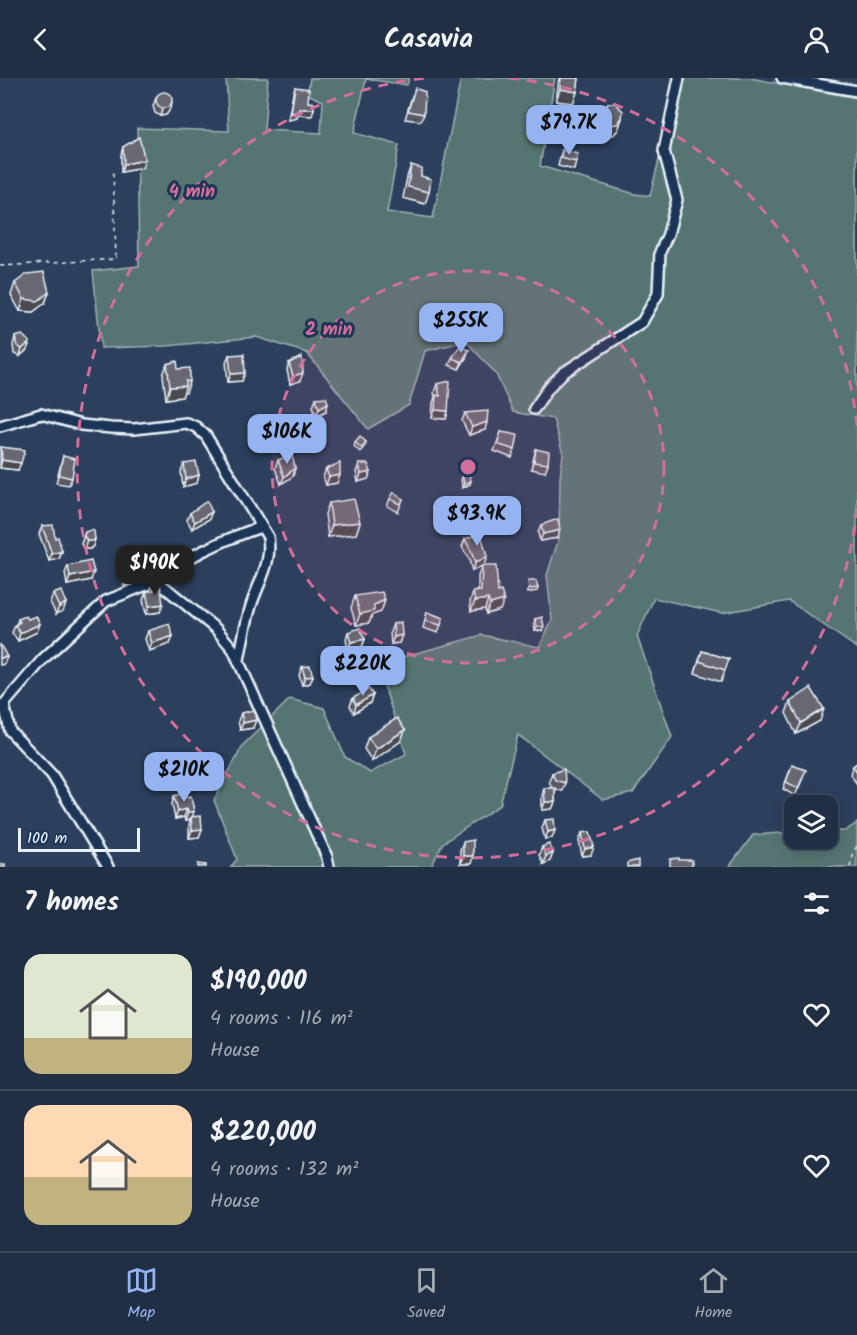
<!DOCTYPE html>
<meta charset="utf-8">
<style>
:root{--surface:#212f45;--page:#29374c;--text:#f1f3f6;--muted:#a2a9b3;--line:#3e4a5e;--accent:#95b2f1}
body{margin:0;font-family:Kalam,sans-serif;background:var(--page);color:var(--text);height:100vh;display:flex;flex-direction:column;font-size:22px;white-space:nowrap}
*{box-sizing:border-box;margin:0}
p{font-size:20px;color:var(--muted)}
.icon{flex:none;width:33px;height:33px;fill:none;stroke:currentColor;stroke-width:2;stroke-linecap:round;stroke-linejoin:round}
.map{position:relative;height:789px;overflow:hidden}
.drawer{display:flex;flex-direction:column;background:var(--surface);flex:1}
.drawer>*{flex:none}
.tools{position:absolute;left:784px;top:717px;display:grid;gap:12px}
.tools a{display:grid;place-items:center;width:54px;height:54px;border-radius:12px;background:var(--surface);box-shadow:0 3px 15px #0003,0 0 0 2px var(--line);font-size:30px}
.scale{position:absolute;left:18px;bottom:15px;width:122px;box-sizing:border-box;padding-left:6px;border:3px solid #e8f1f8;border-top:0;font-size:16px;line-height:21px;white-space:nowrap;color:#e8f1f8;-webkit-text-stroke:4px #1d3557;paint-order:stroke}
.price{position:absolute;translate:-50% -51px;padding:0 14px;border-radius:12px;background:var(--accent);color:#111;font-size:20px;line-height:39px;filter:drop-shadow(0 2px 3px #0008)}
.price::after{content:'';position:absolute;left:50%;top:36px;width:18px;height:14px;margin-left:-9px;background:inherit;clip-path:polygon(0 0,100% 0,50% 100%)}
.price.on{background:#222;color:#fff}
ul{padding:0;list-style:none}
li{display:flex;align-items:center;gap:18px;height:150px;padding:0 24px}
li+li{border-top:2px solid var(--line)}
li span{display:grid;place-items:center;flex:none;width:168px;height:120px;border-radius:18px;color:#555}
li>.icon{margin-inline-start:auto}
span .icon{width:72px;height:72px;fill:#fffc;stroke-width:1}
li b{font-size:26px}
h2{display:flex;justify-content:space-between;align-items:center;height:72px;padding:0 24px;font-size:26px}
header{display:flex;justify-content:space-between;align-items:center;height:78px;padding:0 24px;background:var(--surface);font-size:27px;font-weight:600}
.menu{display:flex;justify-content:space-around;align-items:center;height:84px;border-top:2px solid var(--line);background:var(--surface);font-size:16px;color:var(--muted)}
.menu a{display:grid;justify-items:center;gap:3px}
.menu .on{color:var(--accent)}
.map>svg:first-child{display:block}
.green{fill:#577472;stroke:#a0b2b5;stroke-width:1.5}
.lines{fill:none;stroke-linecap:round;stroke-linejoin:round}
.minor-casing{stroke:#e8f1f8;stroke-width:14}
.path{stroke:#e8f1f8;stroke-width:1.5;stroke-dasharray:4.5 4.5;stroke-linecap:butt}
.minor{stroke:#1d3557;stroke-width:9}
.wall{fill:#5a5962;stroke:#e8f1f8;stroke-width:1.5}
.shaded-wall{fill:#4a4950;stroke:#e8f1f8;stroke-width:1.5}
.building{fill:#696872;stroke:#e8f1f8;stroke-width:1.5}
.ring{fill:none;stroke:#d16f9a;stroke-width:3;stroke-dasharray:10 8}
.centre{fill:#d16f9a;stroke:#1d3557;stroke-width:3}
.ring-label{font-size:18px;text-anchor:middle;font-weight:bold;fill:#d16f9a;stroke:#1d3557;stroke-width:6;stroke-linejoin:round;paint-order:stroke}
</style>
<header><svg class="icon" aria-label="back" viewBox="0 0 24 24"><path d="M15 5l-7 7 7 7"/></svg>Casavia<svg class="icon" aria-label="person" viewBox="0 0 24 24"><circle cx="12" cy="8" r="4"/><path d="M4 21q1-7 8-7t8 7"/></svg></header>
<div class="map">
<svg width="857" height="789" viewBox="0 0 857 789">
<rect width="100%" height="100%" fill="#2c3f5c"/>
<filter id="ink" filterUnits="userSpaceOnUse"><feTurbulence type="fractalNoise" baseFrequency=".0167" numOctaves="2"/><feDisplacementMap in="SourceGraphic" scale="12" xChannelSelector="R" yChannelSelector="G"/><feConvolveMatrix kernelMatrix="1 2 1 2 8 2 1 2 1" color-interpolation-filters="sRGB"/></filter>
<g filter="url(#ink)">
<!-- green -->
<g class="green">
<path d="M226,0H268L264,52L321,55L323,23L307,16L310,0H409L407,7L366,1L354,55L399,67L387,134L433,140L461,0H555L540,88L635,116L650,118L679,0H750L857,20V570L789,523L722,535L654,520L637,558L672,659L633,715L603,722L518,657L500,727L443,765L431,789H231L237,781L214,722L243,667L290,621L324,630L345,679L370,695L406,676L377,586L482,557L539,569L552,543L547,497L559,460L560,399L563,376L553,341L513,334L496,296L466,263L425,273L409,327L368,351L307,275L256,259L167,268L101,270L93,193L139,188L137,50L229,53Z"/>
<path d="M857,745V789H729L753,757L795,754V760H828V753H845Z"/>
</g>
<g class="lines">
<defs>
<g id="minor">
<path d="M782,0L857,13"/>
<path d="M534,331L549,309L563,295L642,244L658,216L660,174L668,156L677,122L664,73L679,0"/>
<path d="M0,348L41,336L81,347L111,350L134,351L186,345L196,349L206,358L268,459C272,483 261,500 253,522C246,541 243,562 239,582"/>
<path d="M148,505C182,482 222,462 261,449"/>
<path d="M4,626L10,653L52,697L108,789"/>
<path d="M0,631L43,581L106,523L146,507L155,505L162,507L216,551L233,571L327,779L329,789"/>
</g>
</defs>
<!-- minor casing -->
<use href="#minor" class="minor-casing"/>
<!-- path -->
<g class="path">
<path d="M0,188L116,181L113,92"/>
<path d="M850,789L852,777L857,768"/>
</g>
<!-- minor -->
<use href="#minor" class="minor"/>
</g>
<!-- wall -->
<g class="wall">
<path d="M559,0H579L577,14L573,25L556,23Z"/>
<path d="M295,9L308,24L312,38L298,37L297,40L288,42L293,15Z"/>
<path d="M412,18L424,36L421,43L405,41Z"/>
<path d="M156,20L169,33L166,37L160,38L155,35L153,28Z"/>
<path d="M560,32L571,54L568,61L553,58Z"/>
<path d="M601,33L622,40L618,52L613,57L606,58L597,52V44Z"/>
<path d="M123,69L145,82L142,90L121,94V76Z"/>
<path d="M562,72L576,84L574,92L558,88Z"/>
<path d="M411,87L421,98L429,114L425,126L403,120L407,99Z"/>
<path d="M15,205L49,214L45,225L33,234L20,233L11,217Z"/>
<path d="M15,259L30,264L27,272L20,278L14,276L13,267Z"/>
<path d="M229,277L242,303L228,304L226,284Z"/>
<path d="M452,280H466L459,291L449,287Z"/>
<path d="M289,285L300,303L290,306L287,292Z"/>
<path d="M167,286L178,291L190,304L186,315H183L182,319L166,321L163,297Z"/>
<path d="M437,306L448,333L446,341L432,340L433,325L435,319L434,314Z"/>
<path d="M316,320L326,333L316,338L313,328Z"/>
<path d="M465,335L485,352L469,357L462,343Z"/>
<path d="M501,354L515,372L512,380L494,373Z"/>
<path d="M355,364H366L365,368L360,374L354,368Z"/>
<path d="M1,369L18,392L0,390V373Z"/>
<path d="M536,371L548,386L545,394L531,391Z"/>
<path d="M63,378L72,400L69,407L56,405Z"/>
<path d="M278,382L295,390L293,398L281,406L275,390Z"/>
<path d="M184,386L199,397L197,405L183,409L181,394Z"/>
<path d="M359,386L371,394L368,401L358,404L356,394Z"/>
<path d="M326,391L340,397L337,405L326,407L323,399Z"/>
<path d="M462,395L470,406L462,410L461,399Z"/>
<path d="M390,421H403L398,434L387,428Z"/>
<path d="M329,425L360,444L356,456L328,459L325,436Z"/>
<path d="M190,435L209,441L192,451L187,442Z"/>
<path d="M541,447L557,460L540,463L538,455Z"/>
<path d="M42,448L55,460L62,473L59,481L49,483L39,456Z"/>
<path d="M85,454L95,461L93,468L90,471H84L81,466Z"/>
<path d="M465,461L484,487L472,493L469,481L462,469Z"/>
<path d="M125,475L141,492L137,503L124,508L121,487Z"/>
<path d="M68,488L91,502L67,507L65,495Z"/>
<path d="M482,488L498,514L500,532L486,536L485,531L471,533L470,524L473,514L478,513V498Z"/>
<path d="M153,505L160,534L146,536L143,522L146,514L150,513Z"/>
<path d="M53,516L66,525L63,533L56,536L50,524Z"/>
<path d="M355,518L385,522L381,534L372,537L369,545L356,547L351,530Z"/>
<path d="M427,534L443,540L438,555L423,550Z"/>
<path d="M18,541H28L37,554L18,563L12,555L15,547L17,545Z"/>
<path d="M535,541L542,553H535L534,545Z"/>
<path d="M393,546L402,557L399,565L391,566L390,554Z"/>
<path d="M148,553L173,558L170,566L149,573L145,561Z"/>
<path d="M348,554L365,561L362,569L348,572L346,561Z"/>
<path d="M702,573L729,581L721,604L695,595Z"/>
<path d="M302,589L310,605L302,607L299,597Z"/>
<path d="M373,617L370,625L354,635L350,628L353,620Z"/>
<path d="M790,624L820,643L796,656L786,635Z"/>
<path d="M241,635L253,650L240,652L238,643Z"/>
<path d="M405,652L401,663L372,683L364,671L368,659Z"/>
<path d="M857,685V706L850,696L853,688Z"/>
<path d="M792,687L803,700L795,718L783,711Z"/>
<path d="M552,695L565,705L562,713L555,711V724L552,731L542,732V718L544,710H552L549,703Z"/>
<path d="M174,718L182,720L192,739L202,751L199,759L189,760V747L190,742L185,743L184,739L175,741L172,726Z"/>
<path d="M545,742L555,752L552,760L545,761L542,750Z"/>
<path d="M582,755L591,777L582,778L579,763Z"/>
<path d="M463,764L471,786H460V772Z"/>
<path d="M542,769L553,775L550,783L543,786L539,777Z"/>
</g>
<!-- shaded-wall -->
<g class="shaded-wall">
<path d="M560,11L577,14L573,25L556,23Z"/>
<path d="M172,25L169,33L166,37L160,38L163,30Z"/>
<path d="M299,31H314L312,38L298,37L297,40L288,42L291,35Z"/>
<path d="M622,40L618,52L613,57L606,58L610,47Z"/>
<path d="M145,82L142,90L121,94L124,86Z"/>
<path d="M49,214L45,225L33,234L20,233L24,221Z"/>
<path d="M30,264L27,272L20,278L22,271Z"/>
<path d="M469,272L466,280L459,291L462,284Z"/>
<path d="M245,295L242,303L228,304L231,296Z"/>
<path d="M303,295L300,303L290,306L293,298Z"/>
<path d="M186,308L182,319L166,321L170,309Z"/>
<path d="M328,325L326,333L316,338L319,330Z"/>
<path d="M435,332L448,333L446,341L432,340Z"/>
<path d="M487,344L485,352L469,357L472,349Z"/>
<path d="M2,382L21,385L18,392L0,390Z"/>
<path d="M295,390L293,398L281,406L284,399Z"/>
<path d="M371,394L368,401L358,404L361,396Z"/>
<path d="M199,397L197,405L183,409L186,401Z"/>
<path d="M340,397L337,405L326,407L329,399Z"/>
<path d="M471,403L470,406L462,410L464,406Z"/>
<path d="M212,434L209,441L192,451L195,444Z"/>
<path d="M360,444L356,456L328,459L332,447Z"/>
<path d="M560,452L557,460L540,463L543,456Z"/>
<path d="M95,461L93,468L90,471H84L87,463Z"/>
<path d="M62,473L59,481L49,483L52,476Z"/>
<path d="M487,479L484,487L472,493L475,485Z"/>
<path d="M141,492L137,503L124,508L128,497Z"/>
<path d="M94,494L91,502L67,507L70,499Z"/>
<path d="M538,510L537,513L527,515L529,511Z"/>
<path d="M488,521L485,531L471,533L475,523Z"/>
<path d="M385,522L381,534L372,537L369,545L356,547L360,536L374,527Z"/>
<path d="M504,522L500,532L486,536L490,526Z"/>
<path d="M66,525L63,533L56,536L59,529Z"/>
<path d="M163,526L160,534L146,536L149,528Z"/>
<path d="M40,546L37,554L18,563L20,555Z"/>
<path d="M537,549H544L542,553H535Z"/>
<path d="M402,557L399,565L391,566L394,559Z"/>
<path d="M173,558L170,566L149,573L152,565Z"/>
<path d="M365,561L362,569L348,572L351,564Z"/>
<path d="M7,579L4,586L0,587V580Z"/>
<path d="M313,598L310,605L302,607L305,599Z"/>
<path d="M373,617L370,625L354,635L356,627Z"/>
<path d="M824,631L820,643L796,656L801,645Z"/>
<path d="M256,642L253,650L240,652L243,645Z"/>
<path d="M405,652L401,663L372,683L376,671Z"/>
<path d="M545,724H555L552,731L542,732Z"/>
<path d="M187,731L184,739L175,741L178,733Z"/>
<path d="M194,733L192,741L191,739L190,742L185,743L188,735Z"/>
<path d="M202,751L199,759L189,760L192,752Z"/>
<path d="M555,752L552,760L545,761L548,754Z"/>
<path d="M594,769L591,777L582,778L585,771Z"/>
<path d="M553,775L550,783L543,786L546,778Z"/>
<path d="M463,778H473L471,786H460Z"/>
</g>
<!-- building -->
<g class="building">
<path d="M561,0H579L577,14L560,11Z"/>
<path d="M295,9L309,11L308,24L314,25V31H299V34L291,35Z"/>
<path d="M415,10L425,14L424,36L408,33Z"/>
<circle cx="164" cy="22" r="8"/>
<path d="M608,25H615L623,33L622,40L617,46L610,47L601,40V33Z"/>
<path d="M560,32L575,36L571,54L555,50Z"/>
<path d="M139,59L145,82L124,86L123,69Z"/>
<path d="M562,72L578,76L576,84L561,80Z"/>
<path d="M411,87L421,90V98L431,101L429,114L408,109Z"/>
<path d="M44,194L49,214L38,223L24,221L15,205L27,196Z"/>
<path d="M22,257L30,264L22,271L17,268L15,259Z"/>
<path d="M459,269L469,272L462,284L452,280Z"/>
<path d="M244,276L245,295L231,296L229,277Z"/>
<path d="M302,279L303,295L293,298L289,285Z"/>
<path d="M177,283L178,291L190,290V304L186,303V308L170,309L167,286Z"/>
<path d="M450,303L448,333L435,332L436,317L440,318L437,306Z"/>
<path d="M326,319L328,325L319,330L316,320Z"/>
<path d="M488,333L487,344L472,349L465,335Z"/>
<path d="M501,354L518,357L515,372L497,366Z"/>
<path d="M360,358L366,364L361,370L355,364Z"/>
<path d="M1,369L25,372L21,385L2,382Z"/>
<path d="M536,371L549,374L548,386L534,384Z"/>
<path d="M292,377L295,390L284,399L278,382Z"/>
<path d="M63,378L75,381L72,400L59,397Z"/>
<path d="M196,384L199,397L186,401L184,386Z"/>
<path d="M340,385V397L329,399L326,391Z"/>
<path d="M359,386H368L371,394L361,396Z"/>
<path d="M468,393L471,403L464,406L462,395Z"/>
<path d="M394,414L403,421L401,426L390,421Z"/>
<path d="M354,421L360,444L332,447L329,425Z"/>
<path d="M207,423L212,434L195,444L190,435Z"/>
<path d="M558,441L560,452L543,456L541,447Z"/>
<path d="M53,447L55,460L58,459L62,473L52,476L42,448Z"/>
<path d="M91,452L94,453L95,461L93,463H87L84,458L85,454Z"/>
<path d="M481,455L487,479L475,485L471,473L465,461Z"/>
<path d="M141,473V492L128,497L125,475Z"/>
<path d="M91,483L94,494L70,499L68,488Z"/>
<path d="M482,488H496L498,514L501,513L504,522L490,526L488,521L475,523L473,514L481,513Z"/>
<path d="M528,503H536L538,510L529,511Z"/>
<path d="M153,505H160L163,526L149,528L146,514L154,512Z"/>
<path d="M61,513L66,525L59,529L53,516Z"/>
<path d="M382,514L385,522L374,527V533L360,536L355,518Z"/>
<path d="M427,534L443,540L441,547L425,543Z"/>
<path d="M26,538L28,541L36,538L40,546L20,555L15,547L20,544L18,541Z"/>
<path d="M542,539L544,549H537L535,541Z"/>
<path d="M401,544L402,557L394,559L393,546Z"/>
<path d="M169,546L173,558L152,565L148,553Z"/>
<path d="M360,550L365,561L351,564L348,554Z"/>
<path d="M0,566L7,579L0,580Z"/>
<path d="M702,573L729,581L725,592L699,583Z"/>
<path d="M310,588L313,598L305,599L302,589Z"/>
<path d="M811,610L824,631L801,645L790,624Z"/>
<path d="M369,611L373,617L356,627L353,620Z"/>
<path d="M254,632L256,642L243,645L241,635Z"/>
<path d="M397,640L405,652L376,671L368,659Z"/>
<path d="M857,685V694L853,688Z"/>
<path d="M792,687L806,692L798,710L786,704Z"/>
<path d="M564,691L565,705L555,702L552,695Z"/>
<path d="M544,710H555V724H545Z"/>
<path d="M181,716L182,720L191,718L194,733L188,735L187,731L178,733L174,718Z"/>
<path d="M201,738L202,751L192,752L191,739Z"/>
<path d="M554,741L555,752L548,754L545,742Z"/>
<path d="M590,754L594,769L585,771L582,755Z"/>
<path d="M473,762V778H463V764Z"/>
<path d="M549,766L553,775L546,778L542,769Z"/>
<path d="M679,780V782H692V789H670V781Z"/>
<path d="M638,782V789H627V785Z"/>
<rect x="0" y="786" width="5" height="3"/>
<path d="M198,786L206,787V789H198Z"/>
</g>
</g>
<!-- distance rings -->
<circle cx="468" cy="389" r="196" fill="#d16f9a" fill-opacity=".12"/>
<g class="ring">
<circle cx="468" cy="389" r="196"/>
<path d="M857 430A391 391 0 1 1 427 0M509 0A391 391 0 0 1 857 348"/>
</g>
<circle cx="468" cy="389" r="9" class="centre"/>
<g class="ring-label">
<text x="192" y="119">4 min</text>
<text x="329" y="257">2 min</text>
</g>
</svg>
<div class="tools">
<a><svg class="icon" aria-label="layers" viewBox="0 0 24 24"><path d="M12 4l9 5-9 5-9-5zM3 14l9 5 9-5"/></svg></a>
</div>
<div class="scale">100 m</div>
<b class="price" style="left:569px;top:78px">$79.7K</b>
<b class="price" style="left:461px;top:276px">$255K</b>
<b class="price" style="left:287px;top:387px">$106K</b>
<b class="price" style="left:477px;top:469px">$93.9K</b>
<b class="price on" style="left:155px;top:518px">$190K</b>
<b class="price" style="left:363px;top:619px">$220K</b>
<b class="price" style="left:184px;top:725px">$210K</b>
</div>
<section class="drawer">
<h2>7 homes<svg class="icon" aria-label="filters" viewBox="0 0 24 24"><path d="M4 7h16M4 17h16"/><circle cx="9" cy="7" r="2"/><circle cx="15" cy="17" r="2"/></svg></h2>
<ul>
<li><span style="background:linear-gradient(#dfe7d0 70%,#c2b280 0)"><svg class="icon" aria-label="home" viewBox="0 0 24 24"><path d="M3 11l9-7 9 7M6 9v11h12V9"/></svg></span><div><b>$190,000</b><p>4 rooms · 116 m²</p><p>House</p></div><svg class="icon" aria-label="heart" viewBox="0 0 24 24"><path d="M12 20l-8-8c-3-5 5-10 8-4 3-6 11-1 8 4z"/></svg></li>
<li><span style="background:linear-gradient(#ffd9b3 60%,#c2b280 0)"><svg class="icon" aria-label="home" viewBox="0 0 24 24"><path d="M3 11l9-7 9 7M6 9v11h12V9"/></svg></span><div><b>$220,000</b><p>4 rooms · 132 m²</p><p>House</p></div><svg class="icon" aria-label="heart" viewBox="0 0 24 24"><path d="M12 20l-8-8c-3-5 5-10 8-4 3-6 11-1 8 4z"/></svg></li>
</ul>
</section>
<nav class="menu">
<a class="on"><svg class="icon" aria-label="map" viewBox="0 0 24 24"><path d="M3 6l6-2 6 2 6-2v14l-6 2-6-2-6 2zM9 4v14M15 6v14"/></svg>Map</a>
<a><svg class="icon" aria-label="saved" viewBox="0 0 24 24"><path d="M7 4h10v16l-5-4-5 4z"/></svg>Saved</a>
<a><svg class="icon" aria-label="home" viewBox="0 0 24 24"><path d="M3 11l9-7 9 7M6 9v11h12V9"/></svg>Home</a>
</nav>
